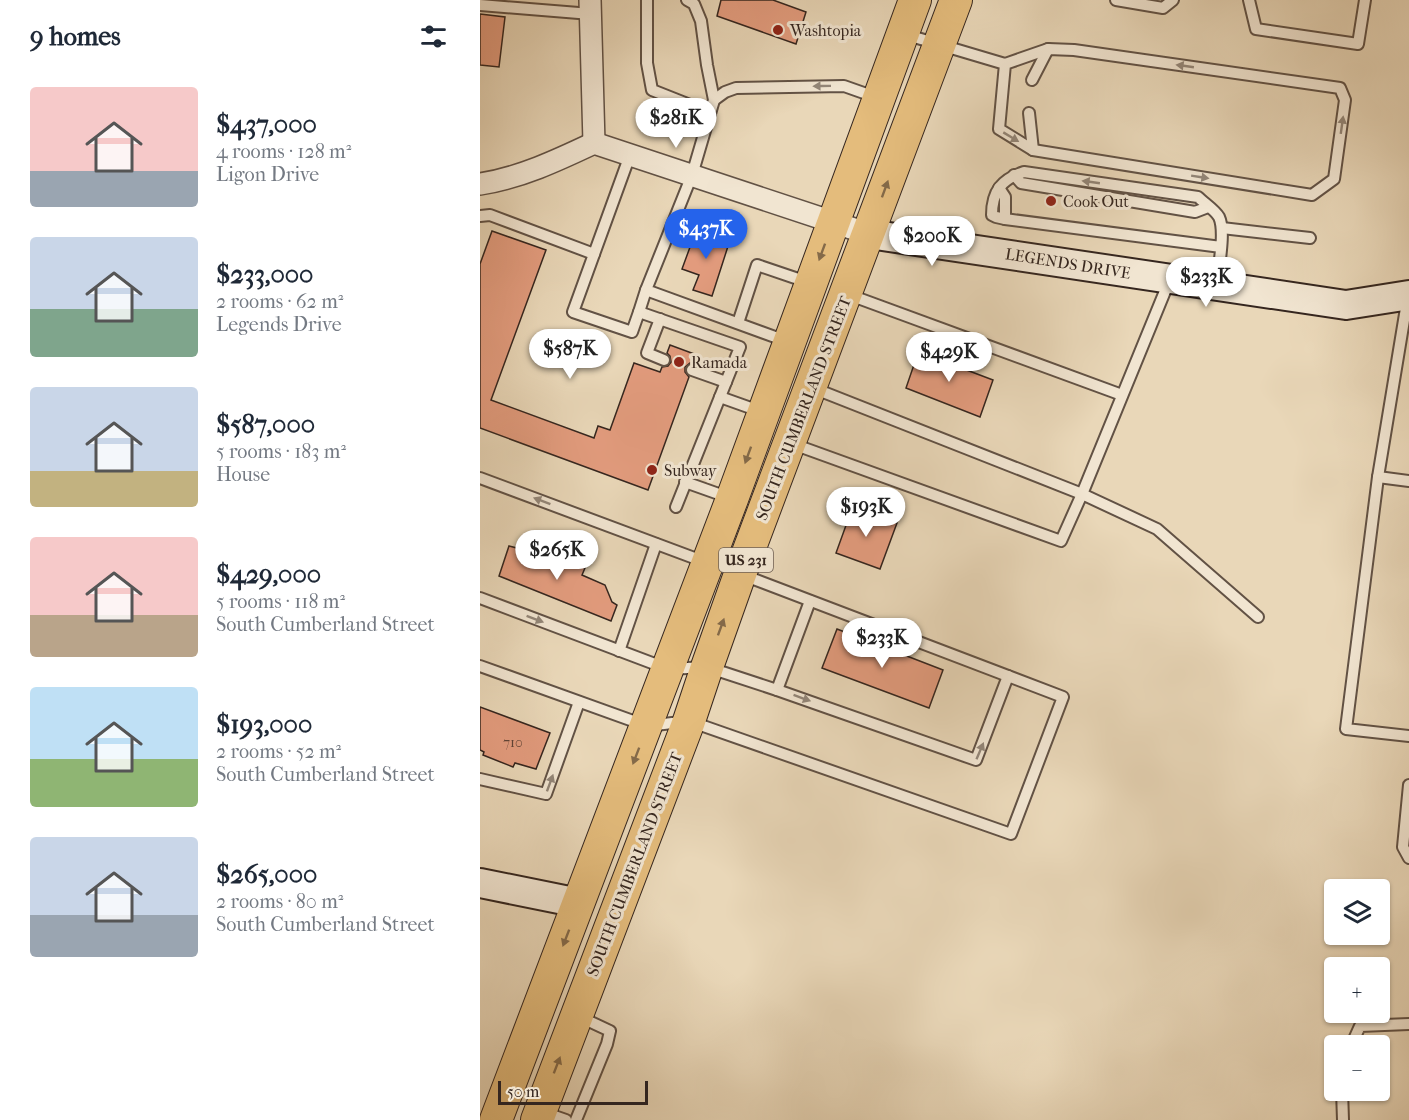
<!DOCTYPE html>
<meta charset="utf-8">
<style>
:root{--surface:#fff;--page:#f6f6f7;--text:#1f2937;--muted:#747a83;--accent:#2563eb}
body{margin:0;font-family:"IM FELL French Canon",serif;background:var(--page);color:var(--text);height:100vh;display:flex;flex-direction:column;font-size:22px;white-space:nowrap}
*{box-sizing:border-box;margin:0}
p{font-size:20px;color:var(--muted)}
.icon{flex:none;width:33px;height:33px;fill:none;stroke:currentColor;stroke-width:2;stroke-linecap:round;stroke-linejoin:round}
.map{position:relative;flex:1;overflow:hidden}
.panel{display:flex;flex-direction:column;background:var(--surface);width:480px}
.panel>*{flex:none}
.buttons{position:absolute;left:844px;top:879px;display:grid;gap:12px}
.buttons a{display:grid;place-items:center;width:66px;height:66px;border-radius:6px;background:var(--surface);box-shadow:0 2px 4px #0004;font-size:30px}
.scale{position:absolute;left:18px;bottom:15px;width:150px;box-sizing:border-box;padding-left:6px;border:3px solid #35261f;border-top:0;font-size:16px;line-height:21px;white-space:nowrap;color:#35261f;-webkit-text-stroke:4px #f1e5d1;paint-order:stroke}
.price{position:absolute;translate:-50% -51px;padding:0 14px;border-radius:21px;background:#fff;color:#222;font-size:20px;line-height:39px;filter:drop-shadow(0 2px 3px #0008)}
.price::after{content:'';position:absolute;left:50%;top:36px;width:18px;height:14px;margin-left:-9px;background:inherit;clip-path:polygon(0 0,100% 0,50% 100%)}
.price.current{background:var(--accent);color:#fff}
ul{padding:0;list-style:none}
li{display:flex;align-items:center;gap:18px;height:150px;padding:0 30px}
li span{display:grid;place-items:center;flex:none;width:168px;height:120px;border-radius:6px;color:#555}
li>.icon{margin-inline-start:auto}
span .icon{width:72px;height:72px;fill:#fffc;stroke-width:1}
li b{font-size:26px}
h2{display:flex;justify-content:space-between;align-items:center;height:72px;padding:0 30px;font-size:26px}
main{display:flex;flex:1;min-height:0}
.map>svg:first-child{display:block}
.building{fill:#e39c7e;stroke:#35261f;stroke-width:1.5}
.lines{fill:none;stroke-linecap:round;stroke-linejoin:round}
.lane-casing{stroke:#625245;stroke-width:14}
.street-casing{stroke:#625245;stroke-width:24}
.secondary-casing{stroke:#35261f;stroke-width:32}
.primary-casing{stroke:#35261f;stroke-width:34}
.lane{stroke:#f1e5d1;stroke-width:10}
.street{stroke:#f1e5d1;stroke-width:21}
.secondary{stroke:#f1e5d1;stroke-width:28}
.primary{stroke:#e4bc7c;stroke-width:32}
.oneway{fill:#938678}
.oneway2{fill:#846a49}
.poi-dot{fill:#8f2418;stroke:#f1e5d1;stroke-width:2}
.labels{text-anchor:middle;stroke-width:6;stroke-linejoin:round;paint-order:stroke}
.number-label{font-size:14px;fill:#604437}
.shield{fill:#f1e5d1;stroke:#6d5f54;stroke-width:1.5}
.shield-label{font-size:15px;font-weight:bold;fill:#35261f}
.poi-label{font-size:16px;fill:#35261f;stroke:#f1e5d1;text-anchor:start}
.street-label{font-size:16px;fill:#35261f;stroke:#f1e5d1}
</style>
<main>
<section class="panel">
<h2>9 homes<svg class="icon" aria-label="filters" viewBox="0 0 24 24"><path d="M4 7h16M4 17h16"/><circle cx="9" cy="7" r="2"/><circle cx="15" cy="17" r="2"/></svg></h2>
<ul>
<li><span style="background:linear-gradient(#f6c9c9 70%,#9aa5b1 0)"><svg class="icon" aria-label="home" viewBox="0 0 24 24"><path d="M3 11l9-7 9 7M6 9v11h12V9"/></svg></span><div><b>$437,000</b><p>4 rooms · 128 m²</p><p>Ligon Drive</p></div></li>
<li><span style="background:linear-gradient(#c9d6e8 60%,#7fa58c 0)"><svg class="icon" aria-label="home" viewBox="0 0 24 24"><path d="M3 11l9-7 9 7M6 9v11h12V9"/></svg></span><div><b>$233,000</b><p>2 rooms · 62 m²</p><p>Legends Drive</p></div></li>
<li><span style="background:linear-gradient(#c9d6e8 70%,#c2b280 0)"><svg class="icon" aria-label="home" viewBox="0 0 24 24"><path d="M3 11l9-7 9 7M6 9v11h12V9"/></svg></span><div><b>$587,000</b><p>5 rooms · 183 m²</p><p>House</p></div></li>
<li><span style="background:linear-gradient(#f6c9c9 65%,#b9a48a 0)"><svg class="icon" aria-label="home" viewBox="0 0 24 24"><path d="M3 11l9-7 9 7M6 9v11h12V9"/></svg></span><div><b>$429,000</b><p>5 rooms · 118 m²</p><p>South Cumberland Street</p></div></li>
<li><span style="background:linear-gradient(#bfe0f5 60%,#8fb573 0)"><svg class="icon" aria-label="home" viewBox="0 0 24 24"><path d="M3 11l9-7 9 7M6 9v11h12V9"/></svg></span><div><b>$193,000</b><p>2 rooms · 52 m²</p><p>South Cumberland Street</p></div></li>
<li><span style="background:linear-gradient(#c9d6e8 65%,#9aa5b1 0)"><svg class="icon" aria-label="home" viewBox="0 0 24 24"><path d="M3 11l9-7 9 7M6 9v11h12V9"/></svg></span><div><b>$265,000</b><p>2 rooms · 80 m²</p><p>South Cumberland Street</p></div></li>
</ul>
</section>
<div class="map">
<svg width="929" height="1120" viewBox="0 0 929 1120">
<rect width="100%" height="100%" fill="#e9d7b8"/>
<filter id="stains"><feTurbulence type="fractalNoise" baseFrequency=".00333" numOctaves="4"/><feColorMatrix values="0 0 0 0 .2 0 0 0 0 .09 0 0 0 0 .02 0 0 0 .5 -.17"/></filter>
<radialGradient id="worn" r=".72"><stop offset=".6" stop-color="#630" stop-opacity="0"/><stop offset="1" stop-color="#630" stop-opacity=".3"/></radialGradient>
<!-- building -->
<g class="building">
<path d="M241,0H293L326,12L316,44L237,16Z"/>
<path d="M0,14L25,17L19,67L0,65Z"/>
<path d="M217,228L250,240L232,296L213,290L219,275L202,269Z"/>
<path d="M12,231L66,250L11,400L114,438L118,426L130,430L154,363L180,372L182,367L188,366L191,362L190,356L187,353L190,345L217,355L215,363H210L205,367V372L209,377L168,490L0,428V264Z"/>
<path d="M439,350L485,367L484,369L513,380L500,417L426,388Z"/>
<path d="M373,506L417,523L400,569L356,553Z"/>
<path d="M29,546L41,549L42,546L55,550V553L88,566L92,563L105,568L102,575L125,585L132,602L137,605L131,621L19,576Z"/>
<path d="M357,629L463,670L449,708L342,668Z"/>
<path d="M0,707L70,733L56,769L35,763L33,767L3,755L4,752L0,750Z"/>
</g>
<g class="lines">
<defs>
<g id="lane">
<path d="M167,0V63L172,90L230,113"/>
<path d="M207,0L214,4L221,21L227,65L234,100L212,175L166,290L306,341"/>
<path d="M636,0L683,8L693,0"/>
<path d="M769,0L776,29L878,44L885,0"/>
<path d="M0,5L111,14"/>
<path d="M424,34L525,64L568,49L594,50L860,88L865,100L854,179L832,195L553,150L519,129L525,64"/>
<path d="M552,80L568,49"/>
<path d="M234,100L245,92L256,88L364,86L398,98"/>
<path d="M549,113L553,150"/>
<path d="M150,155L93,312L152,332L159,312L260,347L196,507"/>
<path d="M534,175L541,183L715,212L728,207"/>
<path d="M519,188L525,197V219"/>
<path d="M0,216L10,215L114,254"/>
<path d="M742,228L830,238"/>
<path d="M737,285C738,268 746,232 739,217C735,210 724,203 718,197L544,172C522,179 512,191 512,215L516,217L525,219L741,247"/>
<path d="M367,294L642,395"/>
<path d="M928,296L898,477L866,729L929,736"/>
<path d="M159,312L166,290"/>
<path d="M180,319L167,353L184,360"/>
<path d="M258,323L277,265L330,283"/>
<path d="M212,370L246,382"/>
<path d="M333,388L602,494L690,279"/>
<path d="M240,397L282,412"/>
<path d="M313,444L581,541L602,494L677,529L778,617"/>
<path d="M898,477L929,481"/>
<path d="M0,478L225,562"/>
<path d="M205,482L250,498"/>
<path d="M0,598L188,669L227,667L297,690L496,760L528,676"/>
<path d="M139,651L176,544"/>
<path d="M0,666L167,726L209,721L531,834L583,697L263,575"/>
<path d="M297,690L330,601"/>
<path d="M0,779L66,794L99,702"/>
<path d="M929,785L923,847L929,858"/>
<path d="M871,1046L880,1026L929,1024"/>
<path d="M862,1090L863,1120"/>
<path d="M63,1112L86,1120"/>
<path d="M96,1120L127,1044L130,1031L100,1017"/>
</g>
<g id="street">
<path d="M110,0L114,143"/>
<path d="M0,184C40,178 78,160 114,143L389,234"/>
</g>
<g id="secondary">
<path d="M389,234L866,305L929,295"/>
<path d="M0,883L99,903"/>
</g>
<g id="primary">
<path d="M16,1120L252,499L435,0"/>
<path d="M57,1120L209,721L227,667L260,574L476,0"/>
</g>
</defs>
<!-- lane casing -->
<use href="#lane" class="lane-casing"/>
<!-- street casing -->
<use href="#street" class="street-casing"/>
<!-- secondary casing -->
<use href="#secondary" class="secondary-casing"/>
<!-- primary casing -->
<use href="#primary" class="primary-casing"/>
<!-- lane -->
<use href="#lane" class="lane"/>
<!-- street -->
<use href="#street" class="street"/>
<!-- secondary -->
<use href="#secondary" class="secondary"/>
<!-- primary -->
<use href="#primary" class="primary"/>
</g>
<!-- one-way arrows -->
<defs><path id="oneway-solid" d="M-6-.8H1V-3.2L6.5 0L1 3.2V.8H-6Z" transform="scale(1.5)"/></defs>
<g class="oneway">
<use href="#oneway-solid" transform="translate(705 66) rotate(-172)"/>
<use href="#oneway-solid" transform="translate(342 86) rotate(179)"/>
<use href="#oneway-solid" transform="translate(862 125) rotate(-82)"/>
<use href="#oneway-solid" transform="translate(531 137) rotate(31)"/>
<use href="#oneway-solid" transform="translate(720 177) rotate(9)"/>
<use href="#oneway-solid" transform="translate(611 182) rotate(-172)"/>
<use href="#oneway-solid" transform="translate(62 501) rotate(-159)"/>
<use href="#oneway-solid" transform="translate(55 619) rotate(21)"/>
<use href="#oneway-solid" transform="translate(322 698) rotate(20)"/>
<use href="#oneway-solid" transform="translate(500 751) rotate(-67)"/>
<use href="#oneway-solid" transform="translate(70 783) rotate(-70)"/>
</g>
<g class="oneway2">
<use href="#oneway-solid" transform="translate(405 189) rotate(-70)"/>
<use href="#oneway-solid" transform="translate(342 252) rotate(110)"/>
<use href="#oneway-solid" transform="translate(268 455) rotate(110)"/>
<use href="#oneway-solid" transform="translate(241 627) rotate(-70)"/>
<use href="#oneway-solid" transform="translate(156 756) rotate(111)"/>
<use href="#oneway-solid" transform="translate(86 938) rotate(111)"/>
<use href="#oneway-solid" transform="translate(77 1065) rotate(-69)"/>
</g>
<!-- markers -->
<g class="poi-dot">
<circle cx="298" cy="30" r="6"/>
<circle cx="571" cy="201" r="6"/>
<circle cx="199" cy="362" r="6"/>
<circle cx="172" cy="470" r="6"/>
</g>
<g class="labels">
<!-- number labels -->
<g class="number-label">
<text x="33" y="747">710</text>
</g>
<!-- shield labels -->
<rect class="shield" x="239" y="548" width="54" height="24" rx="4.5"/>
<g class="shield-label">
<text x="266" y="565">US 231</text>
</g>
<!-- poi labels -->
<g class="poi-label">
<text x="310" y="36">Washtopia</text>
<text x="583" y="207">Cook Out</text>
<text x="211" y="368">Ramada</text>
<text x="184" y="476">Subway</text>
</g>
<!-- street labels -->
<g class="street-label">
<text transform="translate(588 263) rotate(9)" y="6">LEGENDS DRIVE</text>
<text transform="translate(323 408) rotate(-69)" y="6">SOUTH CUMBERLAND STREET</text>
<text transform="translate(154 864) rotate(-69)" y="6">SOUTH CUMBERLAND STREET</text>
</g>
</g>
<rect width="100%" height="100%" filter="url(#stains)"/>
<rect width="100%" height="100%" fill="url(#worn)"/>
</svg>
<div class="buttons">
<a><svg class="icon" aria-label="layers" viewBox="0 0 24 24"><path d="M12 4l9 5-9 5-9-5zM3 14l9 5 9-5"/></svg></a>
<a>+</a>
<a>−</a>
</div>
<div class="scale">50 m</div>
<b class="price" style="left:196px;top:149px">$281K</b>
<b class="price current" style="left:226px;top:260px">$437K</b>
<b class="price" style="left:452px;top:267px">$200K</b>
<b class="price" style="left:726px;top:308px">$233K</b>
<b class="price" style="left:90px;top:380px">$587K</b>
<b class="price" style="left:469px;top:383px">$429K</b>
<b class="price" style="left:386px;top:538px">$193K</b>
<b class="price" style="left:77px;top:581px">$265K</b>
<b class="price" style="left:402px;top:669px">$233K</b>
</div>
</main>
